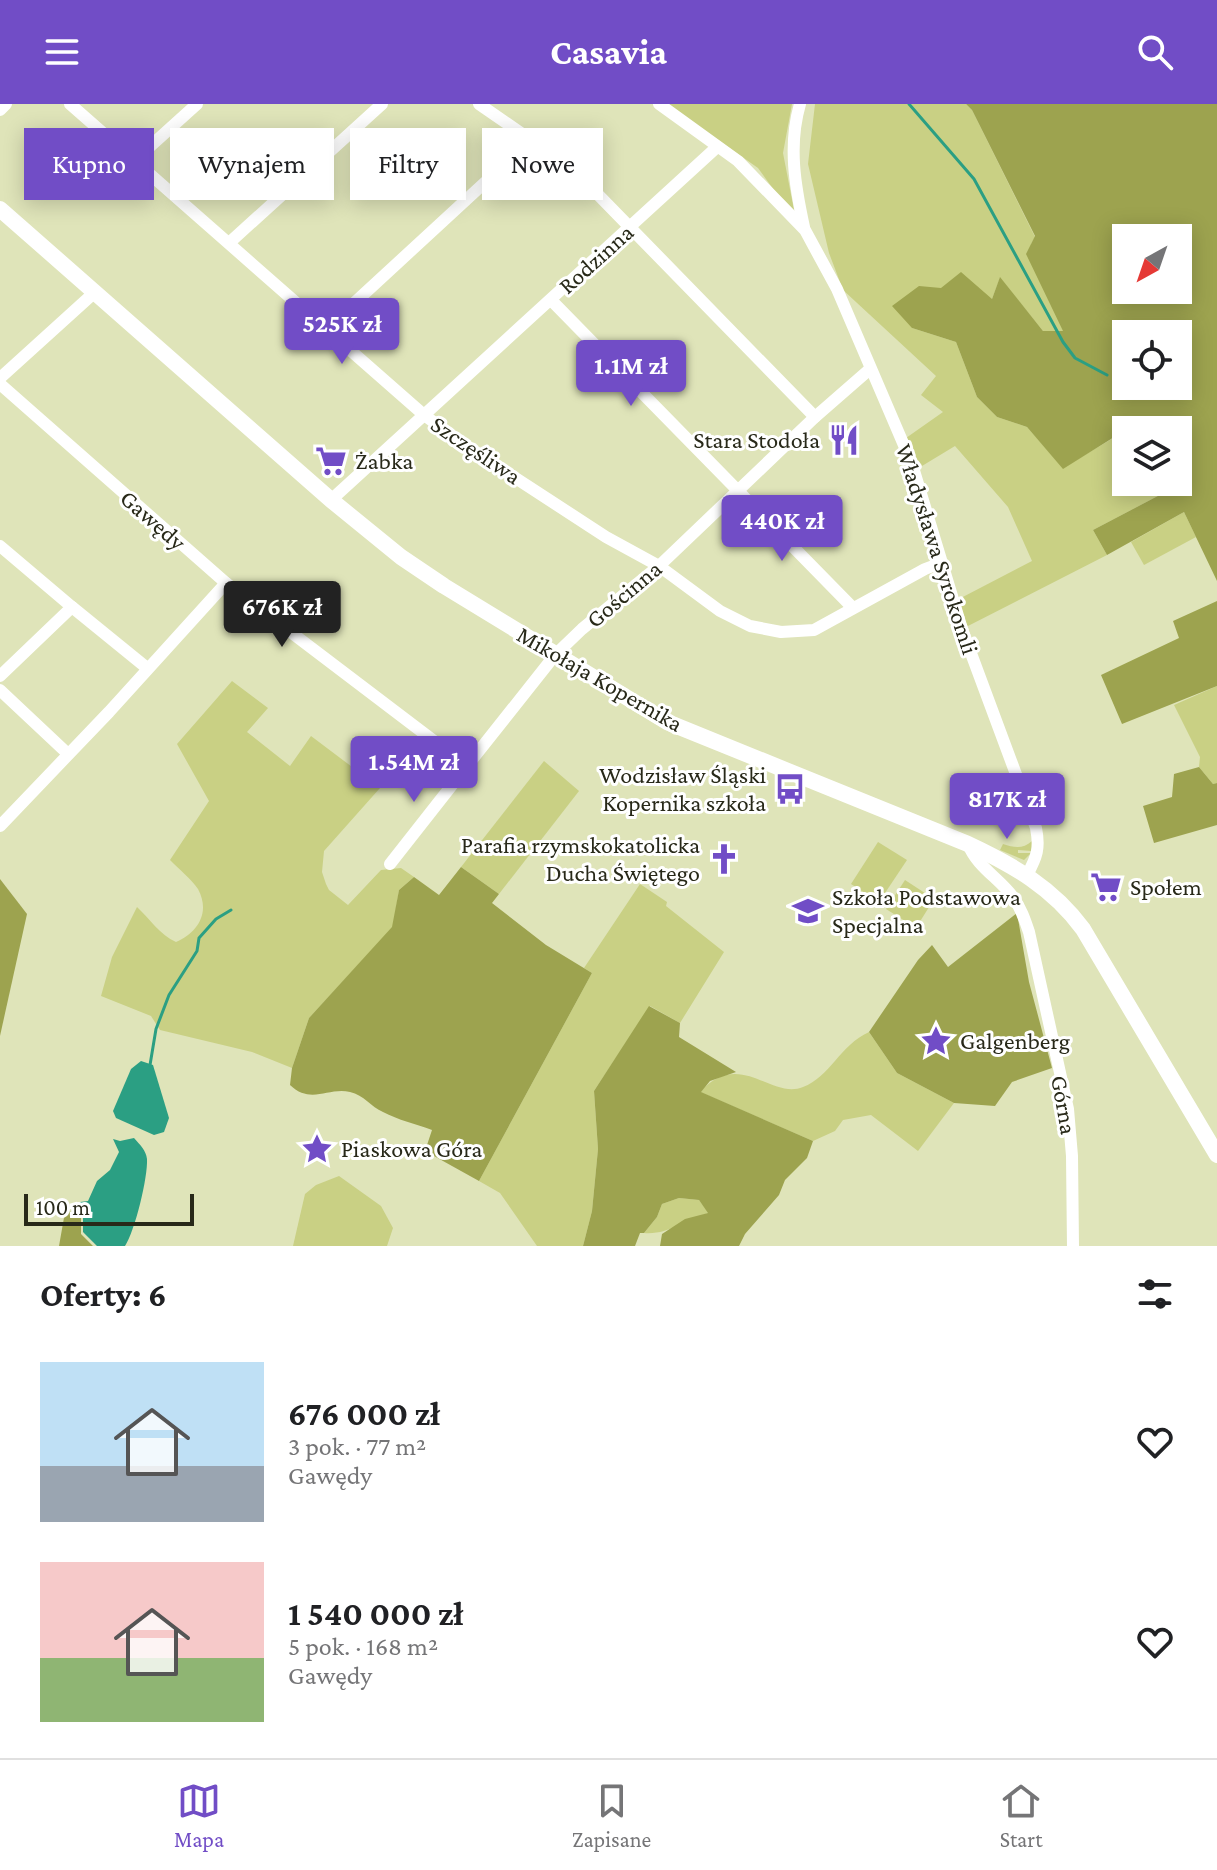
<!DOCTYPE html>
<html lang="pl">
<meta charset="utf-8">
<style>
:root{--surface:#fff;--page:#f6f6f6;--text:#202124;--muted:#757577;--line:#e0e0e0;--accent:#714dc6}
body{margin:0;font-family:"Crimson Pro",serif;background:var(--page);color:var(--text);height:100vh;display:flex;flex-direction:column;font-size:30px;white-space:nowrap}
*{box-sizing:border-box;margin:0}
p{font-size:26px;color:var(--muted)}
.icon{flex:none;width:44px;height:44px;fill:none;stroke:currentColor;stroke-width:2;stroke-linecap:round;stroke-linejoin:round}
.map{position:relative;height:1142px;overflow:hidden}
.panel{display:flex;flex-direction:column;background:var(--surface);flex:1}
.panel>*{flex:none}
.hud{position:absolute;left:24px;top:24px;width:800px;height:72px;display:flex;gap:16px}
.needle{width:52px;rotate:220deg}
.tools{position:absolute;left:1112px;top:120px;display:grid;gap:16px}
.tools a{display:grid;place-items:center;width:80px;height:80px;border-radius:0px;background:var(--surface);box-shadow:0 4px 20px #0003;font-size:40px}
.scale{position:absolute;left:24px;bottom:20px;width:170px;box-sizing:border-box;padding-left:8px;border:4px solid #282919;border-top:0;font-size:22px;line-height:28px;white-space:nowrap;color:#282919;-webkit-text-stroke:6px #fff;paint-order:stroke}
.price{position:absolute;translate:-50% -68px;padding:0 18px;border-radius:8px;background:var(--accent);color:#fff;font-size:26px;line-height:52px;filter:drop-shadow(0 2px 4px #0008)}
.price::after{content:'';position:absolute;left:50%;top:48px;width:24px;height:18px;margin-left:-12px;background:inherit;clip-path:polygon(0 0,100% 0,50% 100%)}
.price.selected{background:#222;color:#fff}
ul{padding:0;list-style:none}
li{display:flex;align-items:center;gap:24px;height:200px;padding:0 40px}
li span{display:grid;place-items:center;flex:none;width:224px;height:160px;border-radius:0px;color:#555}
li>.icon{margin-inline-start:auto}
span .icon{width:96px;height:96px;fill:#fffc;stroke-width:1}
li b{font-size:34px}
h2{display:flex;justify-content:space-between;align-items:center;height:96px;padding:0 40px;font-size:34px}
.chip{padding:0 28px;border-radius:0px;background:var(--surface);box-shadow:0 4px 20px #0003;font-size:28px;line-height:72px}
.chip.selected{background:var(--accent);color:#fff}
header{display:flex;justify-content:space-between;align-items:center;height:104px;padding:0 40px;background:var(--accent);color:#fff;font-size:36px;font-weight:700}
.menu{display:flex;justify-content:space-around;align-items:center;height:112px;border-top:2px solid var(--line);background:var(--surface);font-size:22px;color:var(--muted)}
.menu a{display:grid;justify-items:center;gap:4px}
.menu .selected{color:var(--accent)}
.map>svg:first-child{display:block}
.green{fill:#c9d084}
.forest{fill:#9da34f;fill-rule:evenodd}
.water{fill:#2b9f83}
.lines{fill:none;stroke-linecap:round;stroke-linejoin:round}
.stream{stroke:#2b9f83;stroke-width:3}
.minor{stroke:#fff;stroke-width:12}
.tertiary{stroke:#fff;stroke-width:16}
.labels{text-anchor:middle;stroke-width:6;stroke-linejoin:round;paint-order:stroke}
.street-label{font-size:24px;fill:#282919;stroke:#fff}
.poi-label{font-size:24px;fill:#282919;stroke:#fff;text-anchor:start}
</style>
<header><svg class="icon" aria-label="menu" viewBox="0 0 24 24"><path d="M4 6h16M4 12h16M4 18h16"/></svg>Casavia<svg class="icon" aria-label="search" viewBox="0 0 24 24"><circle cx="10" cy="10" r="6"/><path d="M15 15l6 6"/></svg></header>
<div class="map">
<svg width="1217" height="1142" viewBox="0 0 1217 1142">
<rect width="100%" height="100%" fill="#dfe4b9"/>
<!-- green -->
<g class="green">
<path d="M667,0H792L783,49L794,106L789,107L758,64Z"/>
<path d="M815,0H966L972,6L1035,133L1031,140L1104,252L1043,227L1000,174L992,195L912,224L956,238L977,293L997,313L1027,323L1063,364L1120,330L1126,334V378H1171L1173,384L1093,426L1107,451L966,523L957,496L1032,457L1008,403L955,342L917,365L906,334L943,308L921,291L936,272L843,186L829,149L808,60Z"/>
<path d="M1184,408L1196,433L1144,461L1131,438Z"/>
<path d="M232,577L268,604L247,628L290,662L311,632L380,684L324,747L322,768L326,780L329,786L348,801L381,766L401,764L414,773L399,786L393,823L309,914L292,964L252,948L160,926L151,912L101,892L112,853L137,803C150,815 160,831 176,838C197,829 211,809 198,785C191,775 179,765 170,756L209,697L177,640Z"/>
<path d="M1217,582V679L1213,680L1199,663L1200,653L1174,601Z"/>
<path d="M544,657L579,687L499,790L461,763Z"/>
<path d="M1032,737V747L1018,746V749H1031L1024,756L1000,746L1003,740C1015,744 1023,745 1032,737Z"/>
<path d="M878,738L907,756L879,798L851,780Z"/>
<path d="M905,776L934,795L916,824L886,805Z"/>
<path d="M640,780L667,798L666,802L724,848L680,919L650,902L594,987L598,1045L592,1107L583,1142H537L500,1089L479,1077L592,869L584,864Z"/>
<path d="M869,928L897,969L954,999L918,1047L871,1011L843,1016L835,1027L813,1037L700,988C740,944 771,996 803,983C830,973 840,941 869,928Z"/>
<path d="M339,1072L381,1102L393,1124L387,1142H293L305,1090L316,1081Z"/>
<path d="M679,1094L699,1096L709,1109C683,1116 669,1131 644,1129L657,1113L662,1100Z"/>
</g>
<!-- forest -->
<g class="forest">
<path d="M966,0H1217V477L1184,408L1107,451L1093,426L1173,384L1171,378H1178V326H1126V334L1119,330L1063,365L1027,323L997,313L977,293L956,238L912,224L892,202L919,182L941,184L961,168L992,195L1000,173L1043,227H1063L1026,150L1035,132L972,6ZM1126,134H1178V186H1126ZM1126,230H1178V282H1126Z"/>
<path d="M1217,497V582L1122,620L1101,571L1179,534L1173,517Z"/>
<path d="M1199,663L1213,680L1217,679V721L1154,739L1143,702L1172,693L1174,670Z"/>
<path d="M461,763L499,790L492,799L546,841L592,869L479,1077L425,1047L432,1026C416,1020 398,1016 383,1008C371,1003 364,991 350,988C328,983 311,1001 290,981L292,964L309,914L392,823L399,786L414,773L439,791Z"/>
<path d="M0,775L27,810L0,932Z"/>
<path d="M1017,809L1029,878L1052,964L1012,978L995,1002L954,999L897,969L869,928L918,856L932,841L948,863Z"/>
<path d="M649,902L680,919L679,933L736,968L710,977L701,988L813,1037L807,1054L785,1076L779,1091L745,1130L739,1142H660L662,1130L685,1115L708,1109L699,1096L679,1094L662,1100L657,1113L644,1129H640L635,1142H583L592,1107L598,1045L594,987Z"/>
<path d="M81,1107V1130L93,1142H59L65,1108Z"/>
</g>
<!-- water -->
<g class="water">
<path d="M141,957L153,961L169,1014L164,1028L154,1031L116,1014L113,1007L131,965Z"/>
<path d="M134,1034C140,1041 146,1046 147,1055C148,1073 135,1127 125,1142H97L83,1128V1107L75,1104L80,1098L88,1097L97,1077L110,1066L119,1048L113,1035L120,1037Z"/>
</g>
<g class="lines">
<!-- stream -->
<g class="stream">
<path d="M909,0L974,75L1063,238L1075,254L1107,271"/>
<path d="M150,961L156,925L169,891L197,847L199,834L216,815L231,806"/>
</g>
<!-- minor -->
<g class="minor">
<path d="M70,0L424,311L468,343L606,433L659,462L720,507L750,522L781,528L814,526L925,465L941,459"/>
<path d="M479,0L574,66L815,313"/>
<path d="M659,0L738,57L805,126L837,185L912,360L962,525L1036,724C1040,744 1037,753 1027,771"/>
<path d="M800,0C788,41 795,82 804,123"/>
<path d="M0,6L6,0"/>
<path d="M135,56L197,0"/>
<path d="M229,139L382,0"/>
<path d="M551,196L853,504"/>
<path d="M326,225L532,35"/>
<path d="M0,274L95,188"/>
<path d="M0,280L226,479L467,662L555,551L582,525L659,462L815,313L870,265"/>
<path d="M331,396L717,43"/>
<path d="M0,442L72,503L0,572"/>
<path d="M72,503L147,564"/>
<path d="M0,586L67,649"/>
<path d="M0,722L109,608L226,479"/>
<path d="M968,740C977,763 999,774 1013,793C1021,804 1025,816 1029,828L1068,1005L1072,1052L1073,1142"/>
<path d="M390,760L467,662"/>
</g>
<!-- tertiary -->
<path class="tertiary" d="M0,105L331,396L401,453L444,482L667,618L968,740C1013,761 1053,784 1083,825L1217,1051"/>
</g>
<!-- icons -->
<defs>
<symbol id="restaurant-bare" viewBox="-9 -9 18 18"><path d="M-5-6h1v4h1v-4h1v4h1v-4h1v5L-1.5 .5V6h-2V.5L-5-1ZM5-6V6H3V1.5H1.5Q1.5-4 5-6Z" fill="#714dc6" stroke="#fff" stroke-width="2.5" paint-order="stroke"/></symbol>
<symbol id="supermarket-bare" viewBox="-9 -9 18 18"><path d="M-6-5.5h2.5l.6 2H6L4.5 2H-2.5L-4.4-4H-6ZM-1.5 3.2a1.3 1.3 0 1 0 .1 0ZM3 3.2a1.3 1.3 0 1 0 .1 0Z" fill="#714dc6" stroke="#fff" stroke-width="2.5" paint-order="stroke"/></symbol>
<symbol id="bus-bare" viewBox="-9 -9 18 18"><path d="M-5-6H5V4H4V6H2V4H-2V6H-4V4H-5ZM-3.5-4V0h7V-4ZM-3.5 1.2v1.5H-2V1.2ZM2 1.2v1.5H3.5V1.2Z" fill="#714dc6" stroke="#fff" stroke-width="2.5" paint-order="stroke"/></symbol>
<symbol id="church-bare" viewBox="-9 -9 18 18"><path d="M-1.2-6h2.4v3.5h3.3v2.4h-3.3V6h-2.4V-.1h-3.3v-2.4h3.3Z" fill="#714dc6" stroke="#fff" stroke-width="2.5" paint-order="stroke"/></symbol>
<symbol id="school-bare" viewBox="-9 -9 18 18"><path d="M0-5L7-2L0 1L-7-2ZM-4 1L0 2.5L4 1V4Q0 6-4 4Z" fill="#714dc6" stroke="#fff" stroke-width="2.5" paint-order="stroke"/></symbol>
<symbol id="sight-bare" viewBox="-9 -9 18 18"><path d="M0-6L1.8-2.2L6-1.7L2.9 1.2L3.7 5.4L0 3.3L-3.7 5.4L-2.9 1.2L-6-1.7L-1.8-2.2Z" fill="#714dc6" stroke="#fff" stroke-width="2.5" paint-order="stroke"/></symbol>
</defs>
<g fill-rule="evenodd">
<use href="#restaurant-bare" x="822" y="314" width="44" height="44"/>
<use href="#supermarket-bare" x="309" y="335" width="44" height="44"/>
<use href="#bus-bare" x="768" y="663" width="44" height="44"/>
<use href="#church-bare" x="702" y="733" width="44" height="44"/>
<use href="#supermarket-bare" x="1084" y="761" width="44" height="44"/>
<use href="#school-bare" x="786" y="785" width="44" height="44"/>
<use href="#sight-bare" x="914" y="915" width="44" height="44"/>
<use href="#sight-bare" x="295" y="1023" width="44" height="44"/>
</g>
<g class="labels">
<!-- street labels -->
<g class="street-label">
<text transform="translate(596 155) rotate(-42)" y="8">Rodzinna</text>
<text transform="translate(476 346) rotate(34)" y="8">Szczęśliwa</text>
<text transform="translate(153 416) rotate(41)" y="8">Gawędy</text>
<text transform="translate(937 445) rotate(72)" y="8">Władysława Syrokomli</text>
<text transform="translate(624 490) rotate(-40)" y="8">Gościnna</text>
<text transform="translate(600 575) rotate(30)" y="8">Mikołaja Kopernika</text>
<text transform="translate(1064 1001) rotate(80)" y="8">Górna</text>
</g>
<!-- poi labels -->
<g class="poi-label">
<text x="820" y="344" text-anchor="end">Stara Stodoła</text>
<text x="355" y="365">Żabka</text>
<text x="766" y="679" text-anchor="end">Wodzisław Śląski<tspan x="766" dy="28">Kopernika szkoła</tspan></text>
<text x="700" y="749" text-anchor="end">Parafia rzymskokatolicka<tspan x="700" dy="28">Ducha Świętego</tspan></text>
<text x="1130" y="791">Społem</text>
<text x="832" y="801">Szkoła Podstawowa<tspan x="832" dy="28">Specjalna</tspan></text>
<text x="960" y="945">Galgenberg</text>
<text x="341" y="1053">Piaskowa Góra</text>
</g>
</g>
</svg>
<div class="tools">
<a><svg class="needle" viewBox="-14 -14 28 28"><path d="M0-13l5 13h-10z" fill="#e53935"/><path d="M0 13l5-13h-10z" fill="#757577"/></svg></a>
<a><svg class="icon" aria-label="locate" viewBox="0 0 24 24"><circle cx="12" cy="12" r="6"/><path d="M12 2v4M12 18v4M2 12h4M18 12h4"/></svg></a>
<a><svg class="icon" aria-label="layers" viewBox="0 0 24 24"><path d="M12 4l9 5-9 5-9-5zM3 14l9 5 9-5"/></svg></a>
</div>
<div class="scale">100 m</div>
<b class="price" style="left:342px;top:262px">525K zł</b>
<b class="price" style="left:631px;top:304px">1.1M zł</b>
<b class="price" style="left:782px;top:459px">440K zł</b>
<b class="price selected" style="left:282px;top:545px">676K zł</b>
<b class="price" style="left:414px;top:700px">1.54M zł</b>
<b class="price" style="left:1007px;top:737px">817K zł</b>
<div class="hud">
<a class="chip selected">Kupno</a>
<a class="chip">Wynajem</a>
<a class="chip">Filtry</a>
<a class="chip">Nowe</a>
</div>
</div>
<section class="panel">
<h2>Oferty: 6<svg class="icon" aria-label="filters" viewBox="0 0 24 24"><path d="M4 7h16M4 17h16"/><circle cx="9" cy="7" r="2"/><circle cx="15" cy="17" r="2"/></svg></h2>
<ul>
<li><span style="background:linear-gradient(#bfe0f5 65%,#9aa5b1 0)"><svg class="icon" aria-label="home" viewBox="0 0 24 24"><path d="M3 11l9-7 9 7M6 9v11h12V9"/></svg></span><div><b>676 000 zł</b><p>3 pok. · 77 m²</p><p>Gawędy</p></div><svg class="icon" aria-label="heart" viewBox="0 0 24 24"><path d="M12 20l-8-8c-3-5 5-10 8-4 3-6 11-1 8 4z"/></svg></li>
<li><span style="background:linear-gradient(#f6c9c9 60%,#8fb573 0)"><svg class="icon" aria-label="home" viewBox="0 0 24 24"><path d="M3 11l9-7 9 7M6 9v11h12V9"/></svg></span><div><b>1 540 000 zł</b><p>5 pok. · 168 m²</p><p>Gawędy</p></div><svg class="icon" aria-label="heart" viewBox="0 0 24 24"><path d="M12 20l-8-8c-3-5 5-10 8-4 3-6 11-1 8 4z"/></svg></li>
</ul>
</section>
<nav class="menu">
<a class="selected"><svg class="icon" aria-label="map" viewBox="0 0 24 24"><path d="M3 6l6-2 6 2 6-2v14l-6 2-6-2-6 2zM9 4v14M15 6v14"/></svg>Mapa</a>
<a><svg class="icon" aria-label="saved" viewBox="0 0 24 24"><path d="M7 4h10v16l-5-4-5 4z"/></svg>Zapisane</a>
<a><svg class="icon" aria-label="home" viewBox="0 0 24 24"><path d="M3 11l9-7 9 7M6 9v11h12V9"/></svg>Start</a>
</nav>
